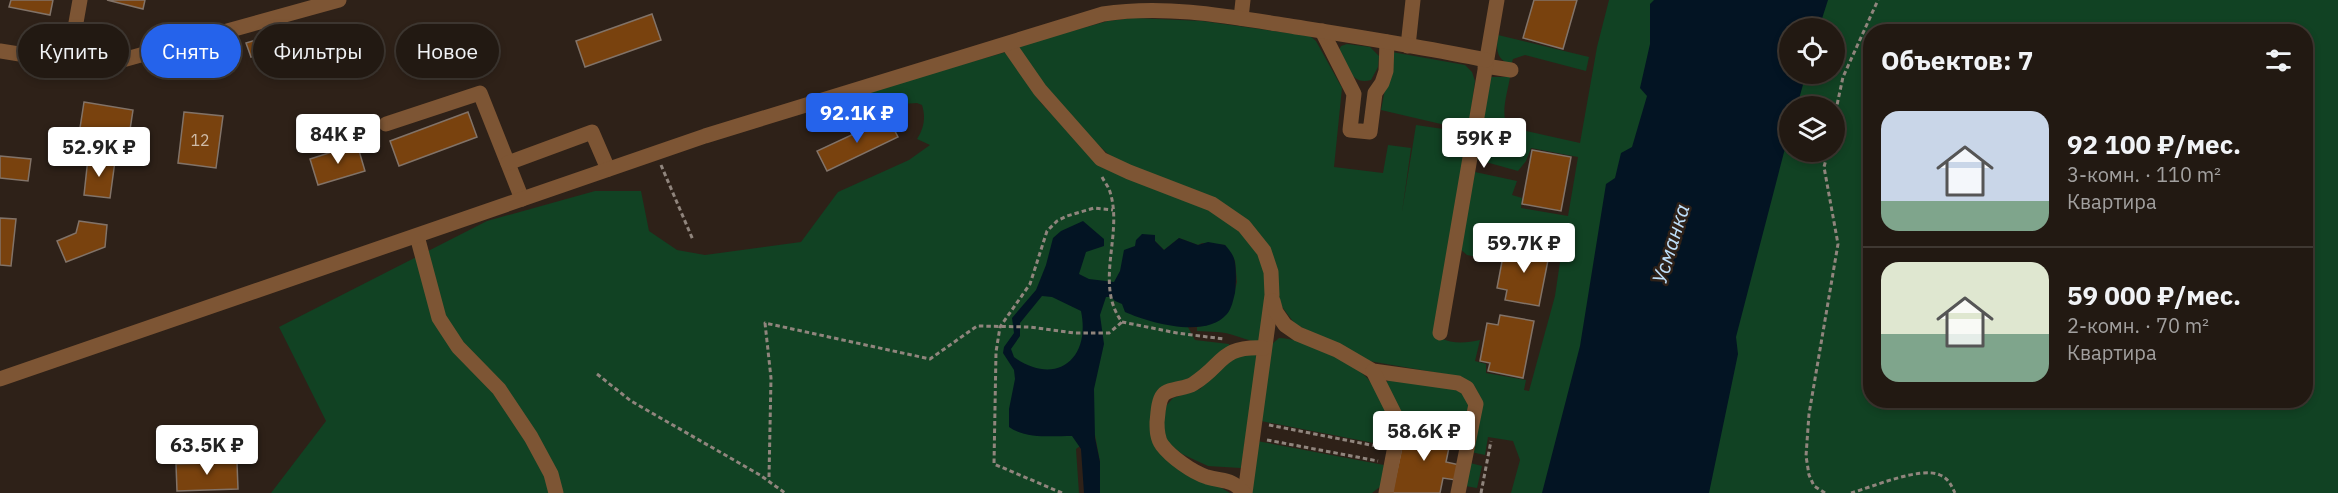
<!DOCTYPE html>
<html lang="ru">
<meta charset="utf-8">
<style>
:root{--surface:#221912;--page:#2a221b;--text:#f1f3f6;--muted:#a2a09f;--line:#3f3832;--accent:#2563eb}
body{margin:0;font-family:"IBM Plex Sans",sans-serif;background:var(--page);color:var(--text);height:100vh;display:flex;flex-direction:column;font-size:22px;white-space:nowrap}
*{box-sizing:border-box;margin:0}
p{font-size:20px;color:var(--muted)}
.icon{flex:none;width:33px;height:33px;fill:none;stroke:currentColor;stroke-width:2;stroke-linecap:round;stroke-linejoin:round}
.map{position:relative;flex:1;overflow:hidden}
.details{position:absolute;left:1863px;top:24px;width:450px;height:384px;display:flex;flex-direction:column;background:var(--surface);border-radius:24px;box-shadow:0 3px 9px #0003,0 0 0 2px var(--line)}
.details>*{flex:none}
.top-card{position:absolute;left:18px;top:24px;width:570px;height:54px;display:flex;gap:12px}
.buttons{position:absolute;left:1779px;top:18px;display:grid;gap:12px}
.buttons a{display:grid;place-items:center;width:66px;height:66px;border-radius:50%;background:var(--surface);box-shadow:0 3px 9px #0003,0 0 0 2px var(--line);font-size:30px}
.price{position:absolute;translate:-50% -51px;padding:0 14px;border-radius:6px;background:#fff;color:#222;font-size:20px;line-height:39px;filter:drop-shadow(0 2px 3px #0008)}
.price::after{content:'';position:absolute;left:50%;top:36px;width:18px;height:14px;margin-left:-9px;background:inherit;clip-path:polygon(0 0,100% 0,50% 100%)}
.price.active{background:var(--accent);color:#fff}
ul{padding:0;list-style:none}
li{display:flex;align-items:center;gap:18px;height:150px;padding:0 18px}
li+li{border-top:2px solid var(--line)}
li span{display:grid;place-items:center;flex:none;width:168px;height:120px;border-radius:18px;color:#555}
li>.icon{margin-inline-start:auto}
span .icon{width:72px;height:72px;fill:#fffc;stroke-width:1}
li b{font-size:26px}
h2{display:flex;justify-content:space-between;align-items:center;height:72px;padding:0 18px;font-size:26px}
.pill{padding:0 21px;border-radius:27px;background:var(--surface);box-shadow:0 3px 9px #0003,0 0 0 2px var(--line);font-size:21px;line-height:54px}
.pill.active{background:var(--accent);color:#fff}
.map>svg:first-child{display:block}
.green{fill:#114223;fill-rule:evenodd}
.water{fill:#031423;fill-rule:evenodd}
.building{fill:#79420e;stroke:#827368;stroke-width:1.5}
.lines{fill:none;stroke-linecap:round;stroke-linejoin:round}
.path{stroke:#90857d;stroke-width:3;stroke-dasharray:4.5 3;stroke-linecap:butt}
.minor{stroke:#7d5534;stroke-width:15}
.labels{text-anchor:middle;stroke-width:5;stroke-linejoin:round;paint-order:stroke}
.number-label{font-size:16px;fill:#cfbca9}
.water-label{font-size:21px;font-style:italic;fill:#bfe0fb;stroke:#2e2118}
</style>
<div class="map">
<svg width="2338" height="493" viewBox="0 0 2338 493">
<rect width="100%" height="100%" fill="#2e2118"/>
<!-- green -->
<g class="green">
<path d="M1609,0H2338V493H1511L1520,460L1513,441L1488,437L1485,455L1471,452L1481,399L1475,387L1462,377L1369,361L1295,324L1279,303L1275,271L1207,195L1122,163L1107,153L1079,127L1014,47L1108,21L1134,18L1202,21L1310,36L1316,41L1342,88L1334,167L1383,173L1388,145L1411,148L1402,212L1416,125L1457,131L1458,128L1381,110L1392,52L1465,65L1472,72L1475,81L1440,338C1453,344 1466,343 1480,340L1475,361L1486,364V373L1526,380L1524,390L1529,391L1555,296L1561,255L1515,243L1512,250L1491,248L1488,254L1482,258L1467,255L1459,248L1475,172L1517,181L1512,195L1522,198L1521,208L1568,216L1578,157L1531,148L1526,161L1518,171L1475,159L1491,77H1510C1508,91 1499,116 1509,127L1580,143L1597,47ZM1790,28H1834V74H1790ZM1870,32H2306V400H1870ZM1790,106H1834V152H1790Z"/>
<path d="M1498,35L1589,57L1586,71L1525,55L1513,59L1511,65C1496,59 1496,50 1498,35Z"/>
<path d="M1347,44L1370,47L1379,56L1378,67L1371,80C1351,86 1347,65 1339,50L1341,46Z"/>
<path d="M1006,52L1041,103L1083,146L1226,217L1260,252L1267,275L1260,342C1251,341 1245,339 1236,336C1224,331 1210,332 1197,331V327L1207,325L1230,308L1237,282L1235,261L1225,245L1202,243L1198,245L1179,238L1164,250L1155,241V235L1139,238L1195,340L1229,344L1230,349L1195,376L1165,387C1160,405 1143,438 1160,452L1230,493H1100V462L1095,435L1076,449L1079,493H271L326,421L279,327L487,221L595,191H641L649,231L677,250L705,255L801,242L838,192L909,160L930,145L917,139C924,128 926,118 922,105L917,103L903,104L897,96L827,128L811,108Z"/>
<path d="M1279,338C1301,338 1354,362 1368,379C1379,392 1386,410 1394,425L1388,444L1384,445L1261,421L1272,344Z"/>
<path d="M1258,354L1241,468L1208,466L1182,454L1166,441L1163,428L1166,406L1173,398L1200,389L1231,357Z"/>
<path d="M1389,380L1459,390L1470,403L1465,425L1398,411L1386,382Z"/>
<path d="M1257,441L1384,465L1381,486L1372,493H1251Z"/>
<path d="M1470,463L1482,466L1477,488L1465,486Z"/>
</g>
<!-- water -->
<g class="water">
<path d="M1654,0H1828L1819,28H1790V74H1806L1797,106H1790L1789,133L1736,337L1738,354L1709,493H1542L1580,346L1606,184L1615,178L1621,153L1632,147L1647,96L1640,88L1650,44V4Z"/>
<path d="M1083,221L1104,239V246L1086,252L1079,274L1089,279L1114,282L1120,271L1124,250L1135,246L1136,240L1142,234L1155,235V241L1164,250L1179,238L1198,245L1208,242L1225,245C1228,248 1231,252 1233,256C1237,263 1236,285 1235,293C1233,300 1232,308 1227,314C1206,339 1150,323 1125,312L1122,304L1115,301L1111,297H1106L1100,315L1104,344L1094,389L1095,438L1100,462V493H1084L1081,449L1072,436C1052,436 1026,439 1009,427V409L1015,379L1014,370L1003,353L1004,347L1014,333L1012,318L1036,290L1046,265L1053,238L1061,231ZM1042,296L1052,297L1081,311C1091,359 1056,387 1014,357L1011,349L1020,336V323Z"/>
</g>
<!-- building -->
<g class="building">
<path d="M11,0H53L50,15L9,7Z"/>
<path d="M107,0H145L143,9Z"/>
<path d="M1534,0H1577L1563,49L1523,38Z"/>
<path d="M652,14L661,40L585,67L576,41Z"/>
<path d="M272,35L276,49L251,57L246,43Z"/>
<path d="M84,102L133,110L127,149L78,141Z"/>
<path d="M184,112L223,116L216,168L178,163Z"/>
<path d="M468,112L477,137L399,166L390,141Z"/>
<path d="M888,118L898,137L827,171L817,151Z"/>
<path d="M357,144L365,171L318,185L310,159Z"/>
<path d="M1532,150L1571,157L1561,211L1522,204Z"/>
<path d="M0,156L31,159L28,181L0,178Z"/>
<path d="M88,158L115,161L110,198L84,195Z"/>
<path d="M0,218L16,219L11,266L0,265Z"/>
<path d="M79,221L107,225L105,247L66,262L57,241L76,233Z"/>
<path d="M1517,244L1550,250L1539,306L1505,300L1507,290L1497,288L1504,251L1515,253Z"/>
<path d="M1500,315L1534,321L1523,378L1488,371L1490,363L1480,361L1487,323L1498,325Z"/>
<path d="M1407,424L1452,433L1446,462L1460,465L1456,480L1443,478L1440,493H1392Z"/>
<path d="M237,462L238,489L177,491L176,464Z"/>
</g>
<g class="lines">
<!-- path -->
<g class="path">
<path d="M1834,119L1843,77L1878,0"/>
<path d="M661,165L693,240"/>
<path d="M1102,177C1104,181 1107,185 1109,189C1125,232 1093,283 1122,322L1177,333L1224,339"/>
<path d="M597,374L631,401L760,475L785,493"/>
<path d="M1269,425L1381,447"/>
<path d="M1267,440L1378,461"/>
<path d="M769,477L771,378L765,323L930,359L977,326L1030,327L1074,333H1109L1122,322"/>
<path d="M1062,493L994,464L996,352L1000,327L1030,284L1047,231L1057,221L1067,216L1094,208L1113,210"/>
<path d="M1481,493L1491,441"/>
<path d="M1825,493L1814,486L1809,475L1806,456L1809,414L1838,244L1824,167L1828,152"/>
<path d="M1851,493C1872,487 1921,466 1940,475C1949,479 1951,485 1955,493"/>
</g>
<!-- minor -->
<g class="minor">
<path d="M1241,18L1243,0"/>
<path d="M1322,31L1354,94L1350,130L1370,132L1375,93L1382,83L1386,71L1387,42"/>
<path d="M1008,44L1040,90L1101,159L1129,172L1212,204L1244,226L1264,251L1271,272L1272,295L1245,493"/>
<path d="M1408,46L1413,0"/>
<path d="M0,51L69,62L119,61L339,0"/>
<path d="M69,62L80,0"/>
<path d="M1485,66L1511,70"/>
<path d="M386,124L480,93L522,199"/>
<path d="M508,163L592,132L608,169"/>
<path d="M417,236L439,318L458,347L499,389L531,437L551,474L556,493"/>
<path d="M1273,301L1276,312L1285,325L1298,334L1337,350L1373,371L1458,383L1467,388L1476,404L1458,493"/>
<path d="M1440,333L1497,0"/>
<path d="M1373,371L1395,415L1400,420L1386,493"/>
<path d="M0,379L705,136L1103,14C1167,4 1233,17 1296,27C1359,37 1423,47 1486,60"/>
<path d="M1244,493C1231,478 1224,482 1207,477C1192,472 1171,457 1162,445C1157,438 1157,430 1157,422C1158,415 1158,401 1163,395C1169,388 1185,389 1193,384C1225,364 1219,346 1264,348"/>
</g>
</g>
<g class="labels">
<!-- number labels -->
<g class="number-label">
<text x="200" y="146">12</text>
</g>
<!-- water labels -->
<g class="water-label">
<text transform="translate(1671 244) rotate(-73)" y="7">Усманка</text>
</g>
</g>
</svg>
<div class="buttons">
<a><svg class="icon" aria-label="locate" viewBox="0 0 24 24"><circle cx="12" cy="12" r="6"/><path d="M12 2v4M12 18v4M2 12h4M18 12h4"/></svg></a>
<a><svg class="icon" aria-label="layers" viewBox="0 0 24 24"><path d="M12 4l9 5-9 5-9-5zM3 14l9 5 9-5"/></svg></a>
</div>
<b class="price active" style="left:857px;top:144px">92.1K ₽</b>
<b class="price" style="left:338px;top:165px">84K ₽</b>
<b class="price" style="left:1484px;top:169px">59K ₽</b>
<b class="price" style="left:99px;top:178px">52.9K ₽</b>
<b class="price" style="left:1524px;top:274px">59.7K ₽</b>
<b class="price" style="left:1424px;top:462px">58.6K ₽</b>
<b class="price" style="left:207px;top:476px">63.5K ₽</b>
<div class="top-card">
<a class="pill">Купить</a>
<a class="pill active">Снять</a>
<a class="pill">Фильтры</a>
<a class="pill">Новое</a>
</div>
<section class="details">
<h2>Объектов: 7<svg class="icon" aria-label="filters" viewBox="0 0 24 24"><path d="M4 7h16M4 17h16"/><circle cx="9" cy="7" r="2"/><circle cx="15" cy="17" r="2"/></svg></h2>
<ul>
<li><span style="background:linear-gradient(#c9d6e8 75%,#7fa58c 0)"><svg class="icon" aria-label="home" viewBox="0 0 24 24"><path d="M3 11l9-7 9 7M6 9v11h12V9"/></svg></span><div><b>92 100 ₽/мес.</b><p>3-комн. · 110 m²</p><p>Квартира</p></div></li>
<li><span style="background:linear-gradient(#dfe7d0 60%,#7fa58c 0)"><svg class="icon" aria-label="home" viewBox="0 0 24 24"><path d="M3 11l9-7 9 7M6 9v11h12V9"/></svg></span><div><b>59 000 ₽/мес.</b><p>2-комн. · 70 m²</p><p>Квартира</p></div></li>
</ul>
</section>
</div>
